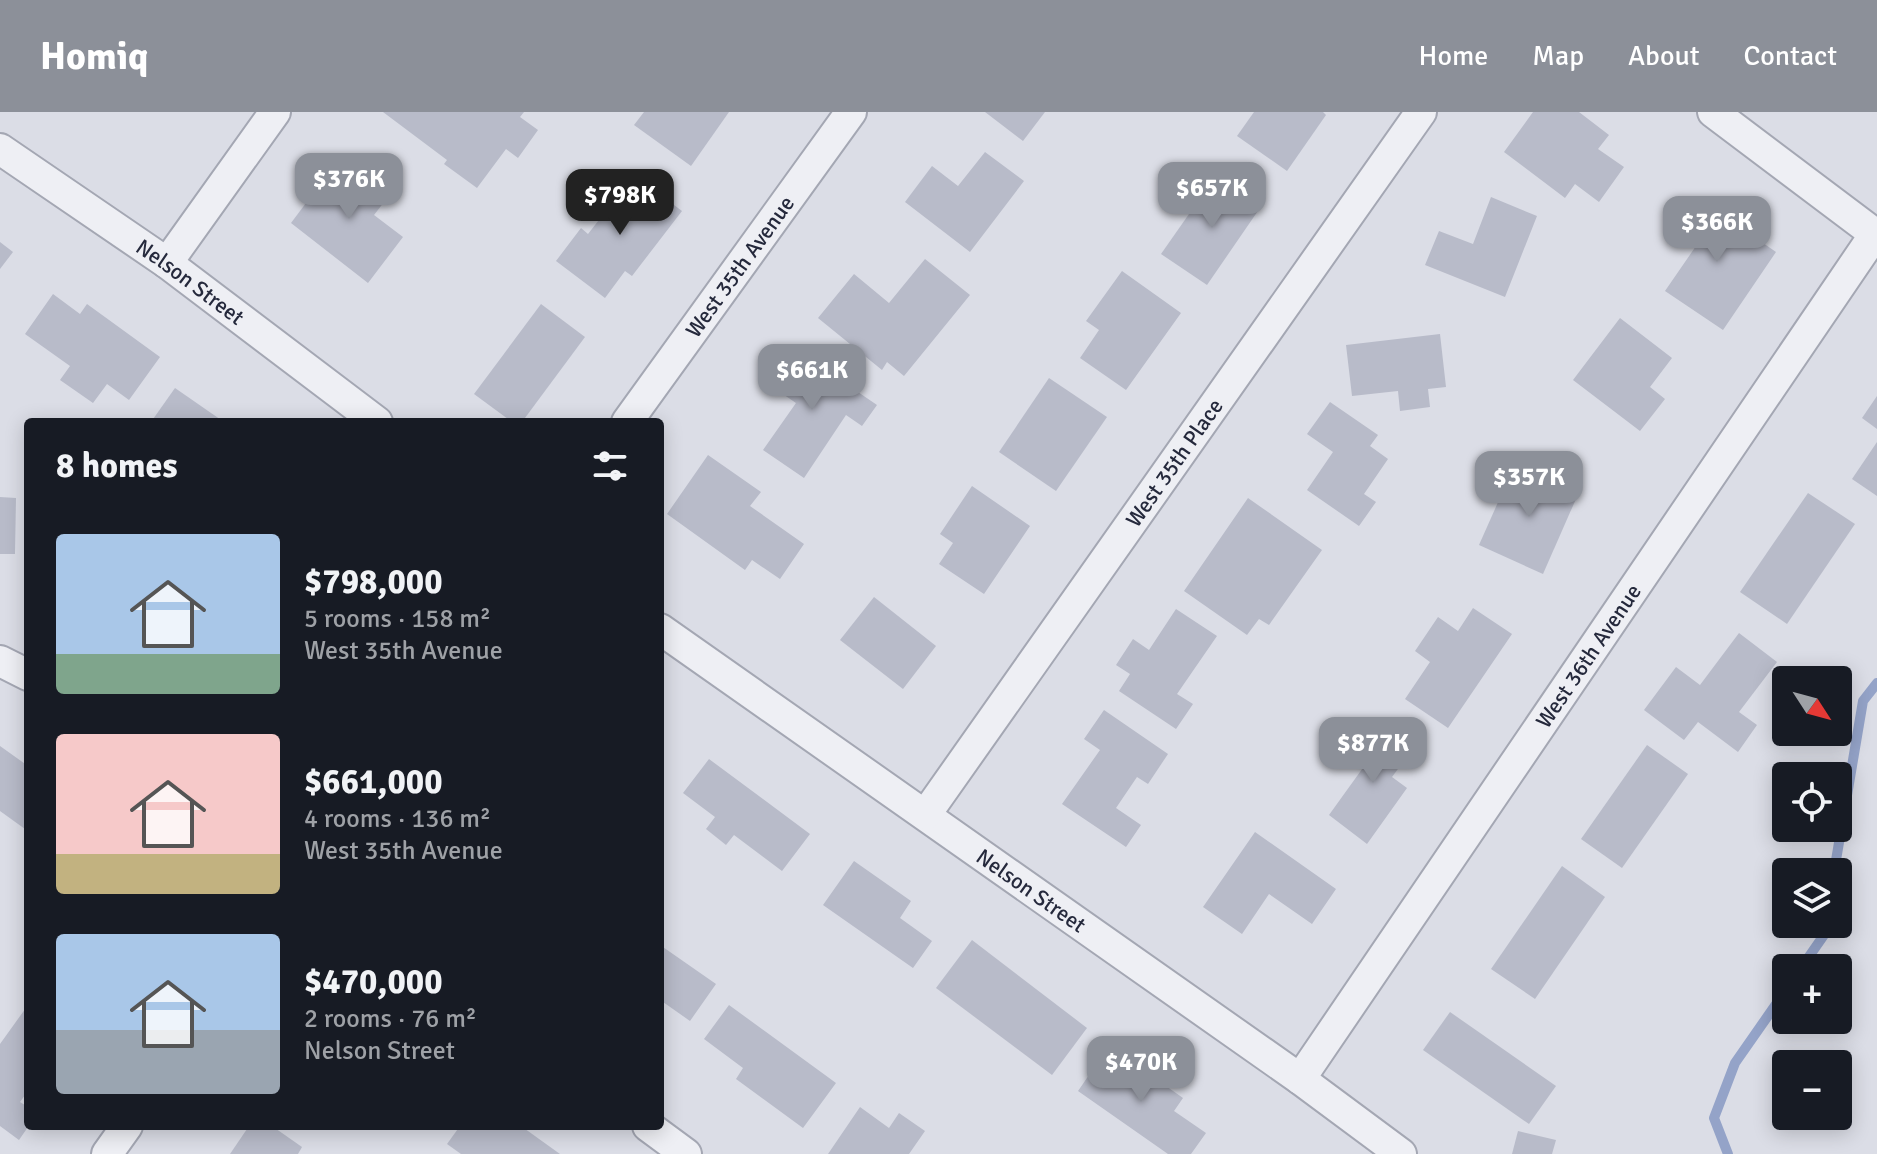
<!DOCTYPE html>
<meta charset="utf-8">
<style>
:root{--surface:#171b24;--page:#20242c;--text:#f1f3f6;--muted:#9ea1a6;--accent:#8c9099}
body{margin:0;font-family:Signika,sans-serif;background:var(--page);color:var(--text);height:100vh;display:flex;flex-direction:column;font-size:30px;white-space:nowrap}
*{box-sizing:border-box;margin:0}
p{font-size:26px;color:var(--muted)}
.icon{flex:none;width:44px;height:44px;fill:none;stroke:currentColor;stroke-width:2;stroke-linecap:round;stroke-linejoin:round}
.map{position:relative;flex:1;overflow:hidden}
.side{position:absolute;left:24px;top:306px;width:640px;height:712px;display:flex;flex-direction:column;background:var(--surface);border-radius:8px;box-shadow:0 4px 20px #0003}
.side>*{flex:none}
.needle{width:52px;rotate:126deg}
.tools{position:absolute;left:1772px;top:554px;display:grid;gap:16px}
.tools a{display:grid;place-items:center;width:80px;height:80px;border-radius:8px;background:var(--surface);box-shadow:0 4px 20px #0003;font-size:40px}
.price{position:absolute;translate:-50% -68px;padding:0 18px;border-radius:16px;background:var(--accent);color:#fff;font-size:26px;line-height:52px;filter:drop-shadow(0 2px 4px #0008)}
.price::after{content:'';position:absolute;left:50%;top:48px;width:24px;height:18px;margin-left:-12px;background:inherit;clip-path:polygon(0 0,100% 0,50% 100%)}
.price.on{background:#222;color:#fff}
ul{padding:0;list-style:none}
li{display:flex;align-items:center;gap:24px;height:200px;padding:0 32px}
li span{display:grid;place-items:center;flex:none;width:224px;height:160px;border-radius:8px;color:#555}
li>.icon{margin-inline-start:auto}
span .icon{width:96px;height:96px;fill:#fffc;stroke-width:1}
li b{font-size:34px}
h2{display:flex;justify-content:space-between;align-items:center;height:96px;padding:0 32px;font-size:34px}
header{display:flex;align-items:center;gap:48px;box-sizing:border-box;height:112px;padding:0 40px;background:var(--accent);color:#fff}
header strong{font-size:38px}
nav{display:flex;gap:44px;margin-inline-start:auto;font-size:28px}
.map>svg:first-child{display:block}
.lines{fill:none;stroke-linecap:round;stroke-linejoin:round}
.stream{stroke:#94a3c8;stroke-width:10}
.building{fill:#b8bbc9}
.street-casing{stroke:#a4a7b3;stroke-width:34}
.street{stroke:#eeeff4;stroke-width:30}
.labels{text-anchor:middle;stroke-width:6;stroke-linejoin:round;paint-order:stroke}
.street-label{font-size:22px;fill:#25293c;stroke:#eaecf4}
</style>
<header>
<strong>Homiq</strong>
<nav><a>Home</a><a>Map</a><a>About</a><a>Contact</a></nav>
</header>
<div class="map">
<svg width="1877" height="1042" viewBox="0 0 1877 1042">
<rect width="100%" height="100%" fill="#dbdde6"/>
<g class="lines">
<!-- stream -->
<g class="stream">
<path d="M1834,760L1863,589L1877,571"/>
<path d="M1801,856L1824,823L1826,812"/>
<path d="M1728,1042L1714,1006L1735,951L1786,878"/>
</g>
</g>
<!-- building -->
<g class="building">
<path d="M383,0H524L520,5L538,18L518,46L506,37L477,76L444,52L447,48Z"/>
<path d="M644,0H729L691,54L634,13Z"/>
<path d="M985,0H1045L1023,29Z"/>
<path d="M1254,0H1323L1326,3L1287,59L1237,24Z"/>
<path d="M1533,0H1579L1609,23L1598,37L1624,55L1599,90L1575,72L1565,86L1504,40Z"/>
<path d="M985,40L1024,69L970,140L905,90L932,54L958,74Z"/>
<path d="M339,47L388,85L374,103L403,125L368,171L291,111Z"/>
<path d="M1217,62L1262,93L1207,173L1161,142Z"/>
<path d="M634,63L682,99L632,164L625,159L605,186L556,149L581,116L588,122Z"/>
<path d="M1695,84L1776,140L1723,218L1665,179L1696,134L1671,118Z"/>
<path d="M1491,85L1537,104L1505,185L1425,153L1439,119L1473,132Z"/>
<path d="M0,130L13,140L0,157Z"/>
<path d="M925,147L970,183L904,264L887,250L882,258L818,206L854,162L889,191Z"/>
<path d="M1122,159L1181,201L1126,278L1080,246L1099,218L1086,209Z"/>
<path d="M53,182L80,202L87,192L160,245L129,288L107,272L93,291L60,268L70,254L25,222Z"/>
<path d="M541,192L585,225L522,310H512L474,282Z"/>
<path d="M1620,206L1672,246L1650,275L1665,287L1640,319L1573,268Z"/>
<path d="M1440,222L1446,275L1428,277L1430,295L1400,299L1398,279L1352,284L1346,233Z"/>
<path d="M795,237L877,293L862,314L846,303L804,366L763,338L796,291L771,274Z"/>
<path d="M1049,266L1107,305L1056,379L999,340Z"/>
<path d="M175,276L224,310H151Z"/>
<path d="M1877,284V317L1862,306Z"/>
<path d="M1330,290L1378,323L1370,334L1388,347L1364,382L1376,390L1359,414L1307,378L1333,340L1307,322Z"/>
<path d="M1877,330V384L1852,367Z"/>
<path d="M708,343L761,380L750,394L804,432L780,467L752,448L745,458L667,402Z"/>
<path d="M1515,352L1579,380L1543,462L1479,433Z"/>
<path d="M972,374L1030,414L984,482L939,452L953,431L940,422Z"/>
<path d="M1808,381L1855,412L1787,512L1740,480Z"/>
<path d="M0,385L16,386L15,442H0Z"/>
<path d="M1248,386L1322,438L1269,513L1259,507L1247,523L1184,479Z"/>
<path d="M874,485L936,534L903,577L840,528Z"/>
<path d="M1473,496L1512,522L1448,616L1405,587L1430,550L1415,539L1438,505L1458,519Z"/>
<path d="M1176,497L1217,524L1177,582L1193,592L1176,617L1119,579L1130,562L1116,553L1133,527L1149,538Z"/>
<path d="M1739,521L1777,550L1739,600L1757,613L1738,640L1698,610L1684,628L1644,598L1676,555L1700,573Z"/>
<path d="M1104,598L1168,642L1148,672L1137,665L1116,696L1141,713L1126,735L1062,692L1100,638L1084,627Z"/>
<path d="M1376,612L1412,638L1392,665L1407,676L1367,732L1329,703L1365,653L1353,645Z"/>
<path d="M1647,633L1688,662L1622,756L1581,727Z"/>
<path d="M0,634L28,654V713L25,717L0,699Z"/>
<path d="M709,647L810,722L782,759L734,723L726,733L706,717L715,705L683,681Z"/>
<path d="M1255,720L1336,777L1312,812L1269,782L1242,822L1203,795Z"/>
<path d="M854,749L911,789L900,806L932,829L913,856L823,793Z"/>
<path d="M1562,754L1605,785L1535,887L1491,857Z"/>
<path d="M972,828L1087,916L1052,963L936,876Z"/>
<path d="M660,833L716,872L690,909L663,890L660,895Z"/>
<path d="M28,893V979L20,990L28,995V1015L19,1028L0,1014V932Z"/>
<path d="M729,893L836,971L803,1016L736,967L743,956L704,927Z"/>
<path d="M1450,900L1556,974L1529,1012L1423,938Z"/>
<path d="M1109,934L1183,986L1174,999L1206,1021L1191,1042H1168L1078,979Z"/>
<path d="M860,995L889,1016L899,1001L925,1019L909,1042H828Z"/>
<path d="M249,1014H272L302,1035L298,1042H230Z"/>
<path d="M460,1014H521L560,1042H461L447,1032Z"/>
<path d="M1518,1019L1556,1028L1552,1042H1512Z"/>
</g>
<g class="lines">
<defs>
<g id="street">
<path id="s1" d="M0,37L167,151L377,310"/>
<path d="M167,151L275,0"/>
<path id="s2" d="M627,310L851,0"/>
<path id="s3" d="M660,517L1300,967L1401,1042"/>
<path d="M0,549L28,563"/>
<path id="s4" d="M926,702L1421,0"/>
<path id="s5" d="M1300,967L1875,122L1713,0"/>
<path d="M648,1014L686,1042"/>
<path d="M107,1042L127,1014"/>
</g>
</defs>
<!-- street casing -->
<use href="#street" class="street-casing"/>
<!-- street -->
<use href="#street" class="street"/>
</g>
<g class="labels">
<!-- street labels -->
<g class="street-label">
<text dy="8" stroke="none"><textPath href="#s2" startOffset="192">West 35th Avenue</textPath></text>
<text dy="8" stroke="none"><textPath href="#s1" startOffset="232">Nelson Street</textPath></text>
<text dy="8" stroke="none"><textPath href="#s4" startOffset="430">West 35th Place</textPath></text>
<text dy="8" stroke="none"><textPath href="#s5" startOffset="512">West 36th Avenue</textPath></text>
<text dy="8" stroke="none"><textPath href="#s3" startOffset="454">Nelson Street</textPath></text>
</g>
</g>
</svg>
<div class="tools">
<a><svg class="needle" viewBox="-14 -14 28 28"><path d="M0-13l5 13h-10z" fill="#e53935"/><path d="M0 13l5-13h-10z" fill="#9ea1a6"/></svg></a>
<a><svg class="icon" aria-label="locate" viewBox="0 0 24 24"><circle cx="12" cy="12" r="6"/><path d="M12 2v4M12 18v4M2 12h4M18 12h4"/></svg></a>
<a><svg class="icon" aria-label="layers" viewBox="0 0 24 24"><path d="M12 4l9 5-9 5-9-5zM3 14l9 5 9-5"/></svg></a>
<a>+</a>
<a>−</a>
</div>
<b class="price" style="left:349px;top:109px">$376K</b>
<b class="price" style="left:1212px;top:118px">$657K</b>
<b class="price on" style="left:620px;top:125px">$798K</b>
<b class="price" style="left:1717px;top:152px">$366K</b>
<b class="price" style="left:812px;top:300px">$661K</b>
<b class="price" style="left:1529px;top:407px">$357K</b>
<b class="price" style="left:1373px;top:673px">$877K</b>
<b class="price" style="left:1141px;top:992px">$470K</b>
<section class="side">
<h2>8 homes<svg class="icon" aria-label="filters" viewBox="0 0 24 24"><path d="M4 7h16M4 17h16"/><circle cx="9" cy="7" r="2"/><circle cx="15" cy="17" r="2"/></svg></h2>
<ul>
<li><span style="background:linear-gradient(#a9c7e8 75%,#7fa58c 0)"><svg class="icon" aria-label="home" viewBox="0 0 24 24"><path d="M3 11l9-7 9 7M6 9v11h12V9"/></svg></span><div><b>$798,000</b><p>5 rooms · 158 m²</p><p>West 35th Avenue</p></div></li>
<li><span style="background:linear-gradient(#f6c9c9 75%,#c2b280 0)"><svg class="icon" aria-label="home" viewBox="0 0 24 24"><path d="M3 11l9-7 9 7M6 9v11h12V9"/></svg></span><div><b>$661,000</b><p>4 rooms · 136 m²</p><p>West 35th Avenue</p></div></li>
<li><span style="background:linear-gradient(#a9c7e8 60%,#9aa5b1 0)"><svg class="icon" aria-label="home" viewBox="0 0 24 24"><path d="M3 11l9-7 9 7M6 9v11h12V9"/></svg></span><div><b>$470,000</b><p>2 rooms · 76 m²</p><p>Nelson Street</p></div></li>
</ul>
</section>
</div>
